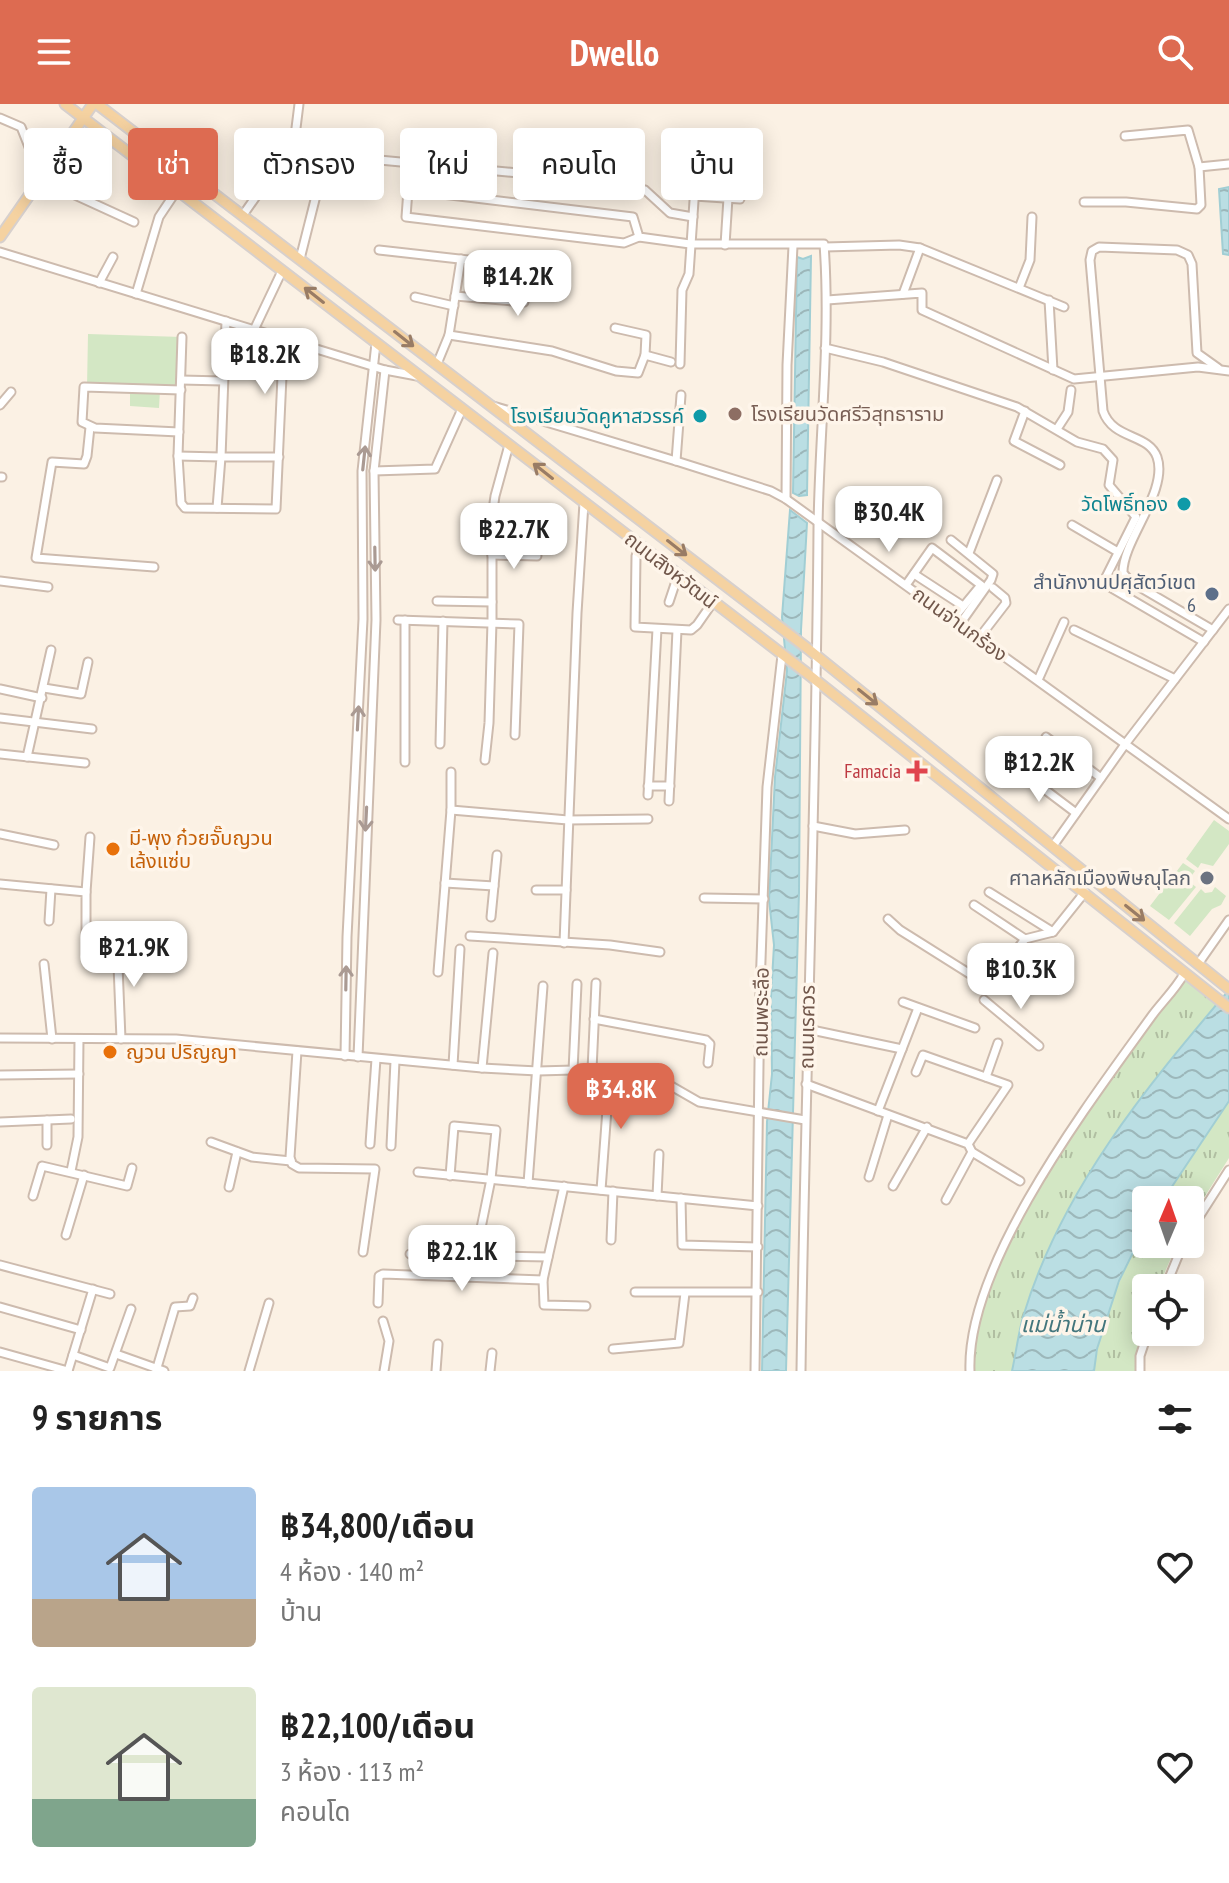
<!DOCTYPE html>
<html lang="th">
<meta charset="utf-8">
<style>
:root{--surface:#fff;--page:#f2f2f2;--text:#222;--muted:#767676;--accent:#dd6b51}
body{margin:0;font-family:"PT Sans Narrow","Noto Sans Thai",sans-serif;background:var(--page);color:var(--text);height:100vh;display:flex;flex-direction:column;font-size:30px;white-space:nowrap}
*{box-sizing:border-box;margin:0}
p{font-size:26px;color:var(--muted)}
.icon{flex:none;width:44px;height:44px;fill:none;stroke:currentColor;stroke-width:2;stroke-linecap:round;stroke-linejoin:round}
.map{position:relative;height:1267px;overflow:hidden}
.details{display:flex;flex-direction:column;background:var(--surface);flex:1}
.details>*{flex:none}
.top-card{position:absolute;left:24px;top:24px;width:800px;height:72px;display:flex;gap:16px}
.needle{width:52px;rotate:2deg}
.tools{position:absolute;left:1132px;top:1082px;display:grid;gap:16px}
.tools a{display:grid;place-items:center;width:72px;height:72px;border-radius:8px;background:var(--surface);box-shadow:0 4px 20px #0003;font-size:40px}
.price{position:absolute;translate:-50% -68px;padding:0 18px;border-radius:16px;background:#fff;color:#222;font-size:26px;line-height:52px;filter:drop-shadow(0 2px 4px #0008)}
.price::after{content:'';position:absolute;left:50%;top:48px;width:24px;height:18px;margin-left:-12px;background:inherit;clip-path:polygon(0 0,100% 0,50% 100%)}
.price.on{background:var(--accent);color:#fff}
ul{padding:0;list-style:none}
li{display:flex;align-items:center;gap:24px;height:200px;padding:0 32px}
li span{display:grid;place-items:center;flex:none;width:224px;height:160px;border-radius:8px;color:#555}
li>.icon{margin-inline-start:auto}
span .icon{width:96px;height:96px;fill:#fffc;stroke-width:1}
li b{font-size:34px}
h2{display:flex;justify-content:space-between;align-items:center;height:96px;padding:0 32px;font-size:34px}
.tag{padding:0 28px;border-radius:8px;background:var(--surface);box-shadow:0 4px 20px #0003;font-size:28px;line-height:72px}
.tag.on{background:var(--accent);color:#fff}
header{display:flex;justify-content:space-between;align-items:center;height:104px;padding:0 32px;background:var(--accent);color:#fff;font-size:36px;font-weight:600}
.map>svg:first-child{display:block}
.grass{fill:#d3e7c4}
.park{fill:url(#park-tufts)}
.water{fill:url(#water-waves);stroke:#a1ced4;stroke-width:2}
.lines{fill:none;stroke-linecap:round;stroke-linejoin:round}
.minor-casing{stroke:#cdbbae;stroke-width:11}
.major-casing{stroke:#d7d0cd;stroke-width:13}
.minor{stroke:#fff;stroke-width:7}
.major{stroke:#f5d2a1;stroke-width:9}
.oneway{stroke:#997c65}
.oneway2{stroke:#aa9a93}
.education-dot{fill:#8d6e63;stroke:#fef5ea;stroke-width:3}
.culture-dot{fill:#0f9aa8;stroke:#fef5ea;stroke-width:3}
.service-dot{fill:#5c6f8a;stroke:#fef5ea;stroke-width:3}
.health-dot{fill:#e0444e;stroke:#fef5ea;stroke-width:3}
.food-dot{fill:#e8710a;stroke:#fef5ea;stroke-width:3}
.worship-dot{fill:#6b7280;stroke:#fef5ea;stroke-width:3}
.labels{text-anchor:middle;stroke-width:7;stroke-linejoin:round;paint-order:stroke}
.education-label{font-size:20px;fill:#785e54;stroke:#fef5ea;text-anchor:start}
.culture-label{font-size:20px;fill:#0d838f;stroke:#fef5ea;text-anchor:end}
.street-label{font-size:20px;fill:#71574b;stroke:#fef5ea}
.service-label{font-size:20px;fill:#4e5e75;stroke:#fef5ea;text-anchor:end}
.health-label{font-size:20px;fill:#be3a42;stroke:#fef5ea;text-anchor:end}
.food-label{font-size:20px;fill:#c56008;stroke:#fef5ea;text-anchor:start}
.worship-label{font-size:20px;fill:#5b616d;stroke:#fef5ea;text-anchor:end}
.water-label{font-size:22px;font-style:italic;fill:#43767d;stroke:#fef5ea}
</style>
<header><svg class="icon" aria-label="menu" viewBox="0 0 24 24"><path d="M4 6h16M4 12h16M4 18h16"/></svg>Dwello<svg class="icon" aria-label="search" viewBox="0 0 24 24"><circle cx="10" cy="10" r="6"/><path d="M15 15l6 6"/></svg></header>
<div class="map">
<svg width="1229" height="1267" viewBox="0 0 1229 1267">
<defs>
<pattern id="park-tufts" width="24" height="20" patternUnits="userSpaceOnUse" patternTransform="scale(2)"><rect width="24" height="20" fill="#d3e7c4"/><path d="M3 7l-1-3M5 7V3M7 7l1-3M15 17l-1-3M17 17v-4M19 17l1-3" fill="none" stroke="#b0bea1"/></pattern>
<pattern id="water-waves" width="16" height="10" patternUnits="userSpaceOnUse" patternTransform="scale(2)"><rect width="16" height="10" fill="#badee3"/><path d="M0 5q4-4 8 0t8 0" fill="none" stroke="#9cb7ba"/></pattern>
</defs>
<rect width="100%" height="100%" fill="#fbf1e4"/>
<!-- grass -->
<g class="grass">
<path d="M88,230L182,233L181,286H160L159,304L130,302V285L87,283Z"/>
<path d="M1214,716L1229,727V740L1213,762L1201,759L1198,764L1186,755Z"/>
<path d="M1183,759L1195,767L1192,771V780L1196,783L1169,816L1150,802Z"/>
<path d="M1215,783L1226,792L1221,801L1212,805L1190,832L1174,819L1201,785L1205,789L1212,788Z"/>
</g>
<!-- park -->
<g class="park">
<path d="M1185,875L1216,901C1141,998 1060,1093 1023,1213C1018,1230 1016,1249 1012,1267H970L980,1202L998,1158L1044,1065Z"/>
<path d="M1229,987V1054L1190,1116V1096H1160Z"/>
<path d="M1146,1121V1140H1177L1158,1184H1146V1219L1137,1249L1138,1267H1094C1101,1215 1123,1168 1146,1121Z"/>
</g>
<!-- water -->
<g class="water">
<path d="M1229,83V151L1223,150L1219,85Z"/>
<path d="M811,152L807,391L799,392L793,389L797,153L803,155Z"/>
<path d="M790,406L807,419L801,526L799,788L786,1267H762L767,1018L772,970L771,893L774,841L769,796L775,673L787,567L782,513Z"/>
<path d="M1229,886V997L1163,1096H1146V1122L1119,1177L1097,1245L1094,1267H1012C1016,1249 1018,1231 1023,1213C1060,1088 1146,983 1229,886Z"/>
</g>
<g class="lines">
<defs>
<g id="minor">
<path d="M299,0L292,56L323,64L300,155"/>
<path d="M0,14L21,23L29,43L49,63"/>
<path d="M1125,32L1188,26L1199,63"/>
<path d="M410,59L406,113L624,139L639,133"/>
<path d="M323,64L326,51L550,72L645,86L670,109L693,113"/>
<path d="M40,75L134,118"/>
<path d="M409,86L633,113L639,133L690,140H824C831,235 819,330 818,425C816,705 805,986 801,1267"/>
<path d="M694,92L740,95"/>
<path d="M1084,98H1126L1197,105L1201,101L1199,63L1229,60"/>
<path d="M243,111L264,81"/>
<path d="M725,141L728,94"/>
<path d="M825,143L899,141L920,144L1064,203"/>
<path d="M379,146L558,166"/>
<path d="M0,148L385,266L417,272"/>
<path d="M99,179L113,153"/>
<path d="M1019,184L1030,156L1032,113"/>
<path d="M136,190L159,113L177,86"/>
<path d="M903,190L920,144"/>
<path d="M455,192L524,198L531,163"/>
<path d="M415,193L454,202"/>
<path d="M827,196L922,189V206L1074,275L1198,263L1229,267"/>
<path d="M1049,196L1053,266"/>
<path d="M226,217L221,353H279"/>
<path d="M615,224L646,231L645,251"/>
<path d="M254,226L282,167"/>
<path d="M449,231L552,247L616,267L638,269L645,251L671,258"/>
<path d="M182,233L178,352L181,399L185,404L276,405L282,272L293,238"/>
<path d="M825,244L883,258L1017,303L1077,338L1103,345L1113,356L1109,381L1136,413L1103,479L1204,538"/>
<path d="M437,260L449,231L461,155"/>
<path d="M680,260L682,186L689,170L697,53"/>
<path d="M181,276L223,277"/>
<path d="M0,301L11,288"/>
<path d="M493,302L676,357L771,387L786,395L1229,715"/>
<path d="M1025,307L1014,337L1060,361"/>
<path d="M90,323L87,352L84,360L52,358L36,454L154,463"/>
<path d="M1057,325L1068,308L1071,286"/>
<path d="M179,328L95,324L82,318L84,283L181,286"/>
<path d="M178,352L221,353L217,404"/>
<path d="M676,357L681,291"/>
<path d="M374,367L435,365L462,305"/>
<path d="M0,373H2"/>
<path d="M786,395L787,261L793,142"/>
<path d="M1072,421L1118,448"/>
<path d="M951,436L993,470L991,476L960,520"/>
<path d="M640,442L636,452L635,523L691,526L697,521L713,498"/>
<path d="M969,449L997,376"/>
<path d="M492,451L537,452"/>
<path d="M914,470L963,502"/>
<path d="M0,477L48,483"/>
<path d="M906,481L932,444L981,481L953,515"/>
<path d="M437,497L492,498"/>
<path d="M669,498L678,471"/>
<path d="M398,516L519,520L515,631"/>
<path d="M1074,526L1175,575"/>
<path d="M1213,526L1131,478L1123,469C1122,437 1169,387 1157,353C1148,329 1113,336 1103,307L1090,156L1092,147L1099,143L1177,146L1188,151L1192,160L1197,249L1218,264"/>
<path d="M979,534L1006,499L1005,494L993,484"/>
<path d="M1038,576L1064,518"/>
<path d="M44,584L81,590L88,558"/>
<path d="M0,585L42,594"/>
<path d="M0,614L92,625"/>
<path d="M1046,633L1101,674"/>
<path d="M440,640L443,517"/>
<path d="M0,650L85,659"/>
<path d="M27,653L51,546"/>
<path d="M485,656L489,619L492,518V413L495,392L509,341"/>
<path d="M405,658V516"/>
<path d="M1019,666L1076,709"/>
<path d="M648,682H670"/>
<path d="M648,691L657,525"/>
<path d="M669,697L677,526"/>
<path d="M451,706L568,716L648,715"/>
<path d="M813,722L855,730L905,726"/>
<path d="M0,730L54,741"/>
<path d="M1053,742L1126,639L1229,505"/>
<path d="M445,779L494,782"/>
<path d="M0,780L86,788V850"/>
<path d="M536,786H566"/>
<path d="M86,788L90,733"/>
<path d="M989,788L1053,828"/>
<path d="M704,794L764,795"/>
<path d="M974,801L1025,835"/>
<path d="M491,813L497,751"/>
<path d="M888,815L900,826L989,882L1025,835L1053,828L1085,788"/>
<path d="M49,817L51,785"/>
<path d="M470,832L610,841L660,848"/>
<path d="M117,837L121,935"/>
<path d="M564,839L577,509L584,399"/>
<path d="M44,860L52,935"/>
<path d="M1198,860L1229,816"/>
<path d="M438,868L451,706V668"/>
<path d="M984,896L1039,942"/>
<path d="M903,898L975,924"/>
<path d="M594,915L706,936L710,940L708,959"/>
<path d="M807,925L902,945"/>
<path d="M0,934L176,935L482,964L538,967L610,965L652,971L699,998L805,1016"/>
<path d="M297,947L290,1053L292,1060L299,1064L375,1065L363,1148"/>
<path d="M345,952L347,833L363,515L362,367L376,239"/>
<path d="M358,953L376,516L374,367L385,266"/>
<path d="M453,961L460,845"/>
<path d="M482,964L493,849"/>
<path d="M592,966L596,879"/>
<path d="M573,967L577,880"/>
<path d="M916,968L923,951L1008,981L968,1040"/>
<path d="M0,971L79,970"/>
<path d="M986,973L998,939"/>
<path d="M806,980L968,1040L972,1048L1020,1077"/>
<path d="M878,1007L918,904"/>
<path d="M47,1016V1041"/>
<path d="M0,1018L71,1015"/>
<path d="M211,1038L252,1053L291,1057"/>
<path d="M370,1040L376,955"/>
<path d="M391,1042L395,957"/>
<path d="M71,1067L78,1033L79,935"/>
<path d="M418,1068L758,1102"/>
<path d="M450,1072L454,1022L496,1026L491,1075L481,1124"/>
<path d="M869,1073L888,1011"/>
<path d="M528,1079L543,882"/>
<path d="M564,1082L543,1176L544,1201L586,1202"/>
<path d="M893,1082L927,1023"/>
<path d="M229,1083L237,1048"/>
<path d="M601,1086L610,965"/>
<path d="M33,1092L42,1062L127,1082L132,1064"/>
<path d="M657,1092L659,1050"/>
<path d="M681,1094L682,1141L758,1143"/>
<path d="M946,1096L972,1048"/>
<path d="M1190,1127L1229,1066"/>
<path d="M66,1131L84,1071"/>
<path d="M611,1136L613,1087"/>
<path d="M410,1150L548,1153"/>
<path d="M0,1161L110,1190"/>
<path d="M1165,1184L1183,1140"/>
<path d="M635,1188H758"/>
<path d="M378,1199L379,1172L383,1170L543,1176"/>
<path d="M0,1203L81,1226"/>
<path d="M383,1217L389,1237L384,1267"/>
<path d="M613,1245L679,1239L685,1189"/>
<path d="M0,1248L68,1267"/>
<path d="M116,1250L164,1267"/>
<path d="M73,1251L110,1264L131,1205"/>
<path d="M68,1267L93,1185"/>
<path d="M156,1267L175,1203L190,1202L193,1194"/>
<path d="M249,1267L269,1199"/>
<path d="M436,1267L438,1240"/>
<path d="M490,1267L492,1249"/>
<path d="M755,1267L760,885L767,683L782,551"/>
<path d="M970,1267C966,1160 1089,999 1151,913C1161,899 1175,886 1184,870"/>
<path d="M1140,1267V1252L1148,1228"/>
</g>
<g id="major">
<path d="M65,0L808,570L1229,904"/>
<path d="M97,0L807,544L1229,885"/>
<path d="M0,133L93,0"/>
</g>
</defs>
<!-- minor casing -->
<use href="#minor" class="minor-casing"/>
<!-- major casing -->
<use href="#major" class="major-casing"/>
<!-- minor -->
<use href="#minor" class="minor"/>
<!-- major -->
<use href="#major" class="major"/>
</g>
<!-- one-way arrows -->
<defs><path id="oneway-shaft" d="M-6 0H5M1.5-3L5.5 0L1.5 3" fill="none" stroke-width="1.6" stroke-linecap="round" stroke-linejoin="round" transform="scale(2)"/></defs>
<g class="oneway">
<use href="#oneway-shaft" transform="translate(314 191) rotate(-142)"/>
<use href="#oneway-shaft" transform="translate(404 235) rotate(38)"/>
<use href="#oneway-shaft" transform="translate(543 367) rotate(-142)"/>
<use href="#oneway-shaft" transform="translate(677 444) rotate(38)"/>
<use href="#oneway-shaft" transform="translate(868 593) rotate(39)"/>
<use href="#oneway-shaft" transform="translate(1135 809) rotate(39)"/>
</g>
<g class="oneway2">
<use href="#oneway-shaft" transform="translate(364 354) rotate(-84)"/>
<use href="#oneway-shaft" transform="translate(375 455) rotate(89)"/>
<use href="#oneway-shaft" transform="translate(358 614) rotate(-87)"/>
<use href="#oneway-shaft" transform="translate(366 715) rotate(93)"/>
<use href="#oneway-shaft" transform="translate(346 874) rotate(-89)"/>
</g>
<!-- markers -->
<circle class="education-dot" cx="735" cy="310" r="8"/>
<g class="culture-dot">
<circle cx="700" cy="312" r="8"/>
<circle cx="1184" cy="400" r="8"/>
</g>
<circle class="service-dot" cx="1212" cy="490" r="8"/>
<path class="health-dot" d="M913 655h8v8h8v8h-8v8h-8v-8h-8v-8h8z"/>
<g class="food-dot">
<circle cx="113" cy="745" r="8"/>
<circle cx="110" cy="948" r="8"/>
</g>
<circle class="worship-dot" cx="1207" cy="774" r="8"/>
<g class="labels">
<!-- education labels -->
<g class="education-label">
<text x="751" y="317">โรงเรียนวัดศรีวิสุทธาราม</text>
</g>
<!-- culture labels -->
<g class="culture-label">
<text x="684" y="319">โรงเรียนวัดคูหาสวรรค์</text>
<text x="1168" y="407">วัดโพธิ์ทอง</text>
</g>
<!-- street labels -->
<g class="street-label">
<text transform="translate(671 466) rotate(38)" y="7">ถนนสิงหวัฒน์</text>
<text transform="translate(960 520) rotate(36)" y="7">ถนนจ่านกร้อง</text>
<text transform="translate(761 908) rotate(-89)" y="7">ถนนพระลือ</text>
<text transform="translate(807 923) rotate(-89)" y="7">ถนนเรศวร</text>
</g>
<!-- service labels -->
<g class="service-label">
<text x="1196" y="485">สำนักงานปศุสัตว์เขต<tspan x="1196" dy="23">6</tspan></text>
</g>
<!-- health labels -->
<g class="health-label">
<text x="901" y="674">Famacia</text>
</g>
<!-- food labels -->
<g class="food-label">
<text x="129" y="741">มี-พุง ก๋วยจั๊บญวน<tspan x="129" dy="23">เล้งแซ่บ</tspan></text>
<text x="126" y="955">ญวน ปริญญา</text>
</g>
<!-- worship labels -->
<g class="worship-label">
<text x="1191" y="781">ศาลหลักเมืองพิษณุโลก</text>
</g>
<!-- water labels -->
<g class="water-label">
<text x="1063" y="1228">แม่น้ำน่าน</text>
</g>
</g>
</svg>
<div class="tools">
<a><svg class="needle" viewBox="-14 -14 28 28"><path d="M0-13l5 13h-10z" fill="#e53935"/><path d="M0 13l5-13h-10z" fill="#767676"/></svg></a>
<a><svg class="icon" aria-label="locate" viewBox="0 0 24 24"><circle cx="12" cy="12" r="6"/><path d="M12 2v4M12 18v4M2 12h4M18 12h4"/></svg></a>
</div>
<b class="price" style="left:518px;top:214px">฿14.2K</b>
<b class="price" style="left:265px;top:292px">฿18.2K</b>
<b class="price" style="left:889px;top:450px">฿30.4K</b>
<b class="price" style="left:514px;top:467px">฿22.7K</b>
<b class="price" style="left:1039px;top:700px">฿12.2K</b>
<b class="price" style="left:134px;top:885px">฿21.9K</b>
<b class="price" style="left:1021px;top:907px">฿10.3K</b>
<b class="price on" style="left:621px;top:1027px">฿34.8K</b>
<b class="price" style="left:462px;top:1189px">฿22.1K</b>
<div class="top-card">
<a class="tag">ซื้อ</a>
<a class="tag on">เช่า</a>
<a class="tag">ตัวกรอง</a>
<a class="tag">ใหม่</a>
<a class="tag">คอนโด</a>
<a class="tag">บ้าน</a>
</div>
</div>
<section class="details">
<h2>9 รายการ<svg class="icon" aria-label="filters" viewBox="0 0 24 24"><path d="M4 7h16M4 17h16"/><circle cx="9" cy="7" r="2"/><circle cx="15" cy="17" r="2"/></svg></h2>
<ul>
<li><span style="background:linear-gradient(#a9c7e8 70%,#b9a48a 0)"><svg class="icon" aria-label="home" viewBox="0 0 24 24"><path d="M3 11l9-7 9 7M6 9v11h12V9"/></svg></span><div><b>฿34,800/เดือน</b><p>4 ห้อง · 140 m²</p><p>บ้าน</p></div><svg class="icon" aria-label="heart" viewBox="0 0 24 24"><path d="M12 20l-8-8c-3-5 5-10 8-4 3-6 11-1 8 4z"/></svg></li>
<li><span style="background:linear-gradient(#dfe7d0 70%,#7fa58c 0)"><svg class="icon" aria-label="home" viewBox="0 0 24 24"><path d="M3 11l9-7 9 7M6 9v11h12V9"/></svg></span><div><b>฿22,100/เดือน</b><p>3 ห้อง · 113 m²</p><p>คอนโด</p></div><svg class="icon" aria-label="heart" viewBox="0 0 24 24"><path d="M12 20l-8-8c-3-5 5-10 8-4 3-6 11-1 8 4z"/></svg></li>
</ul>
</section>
